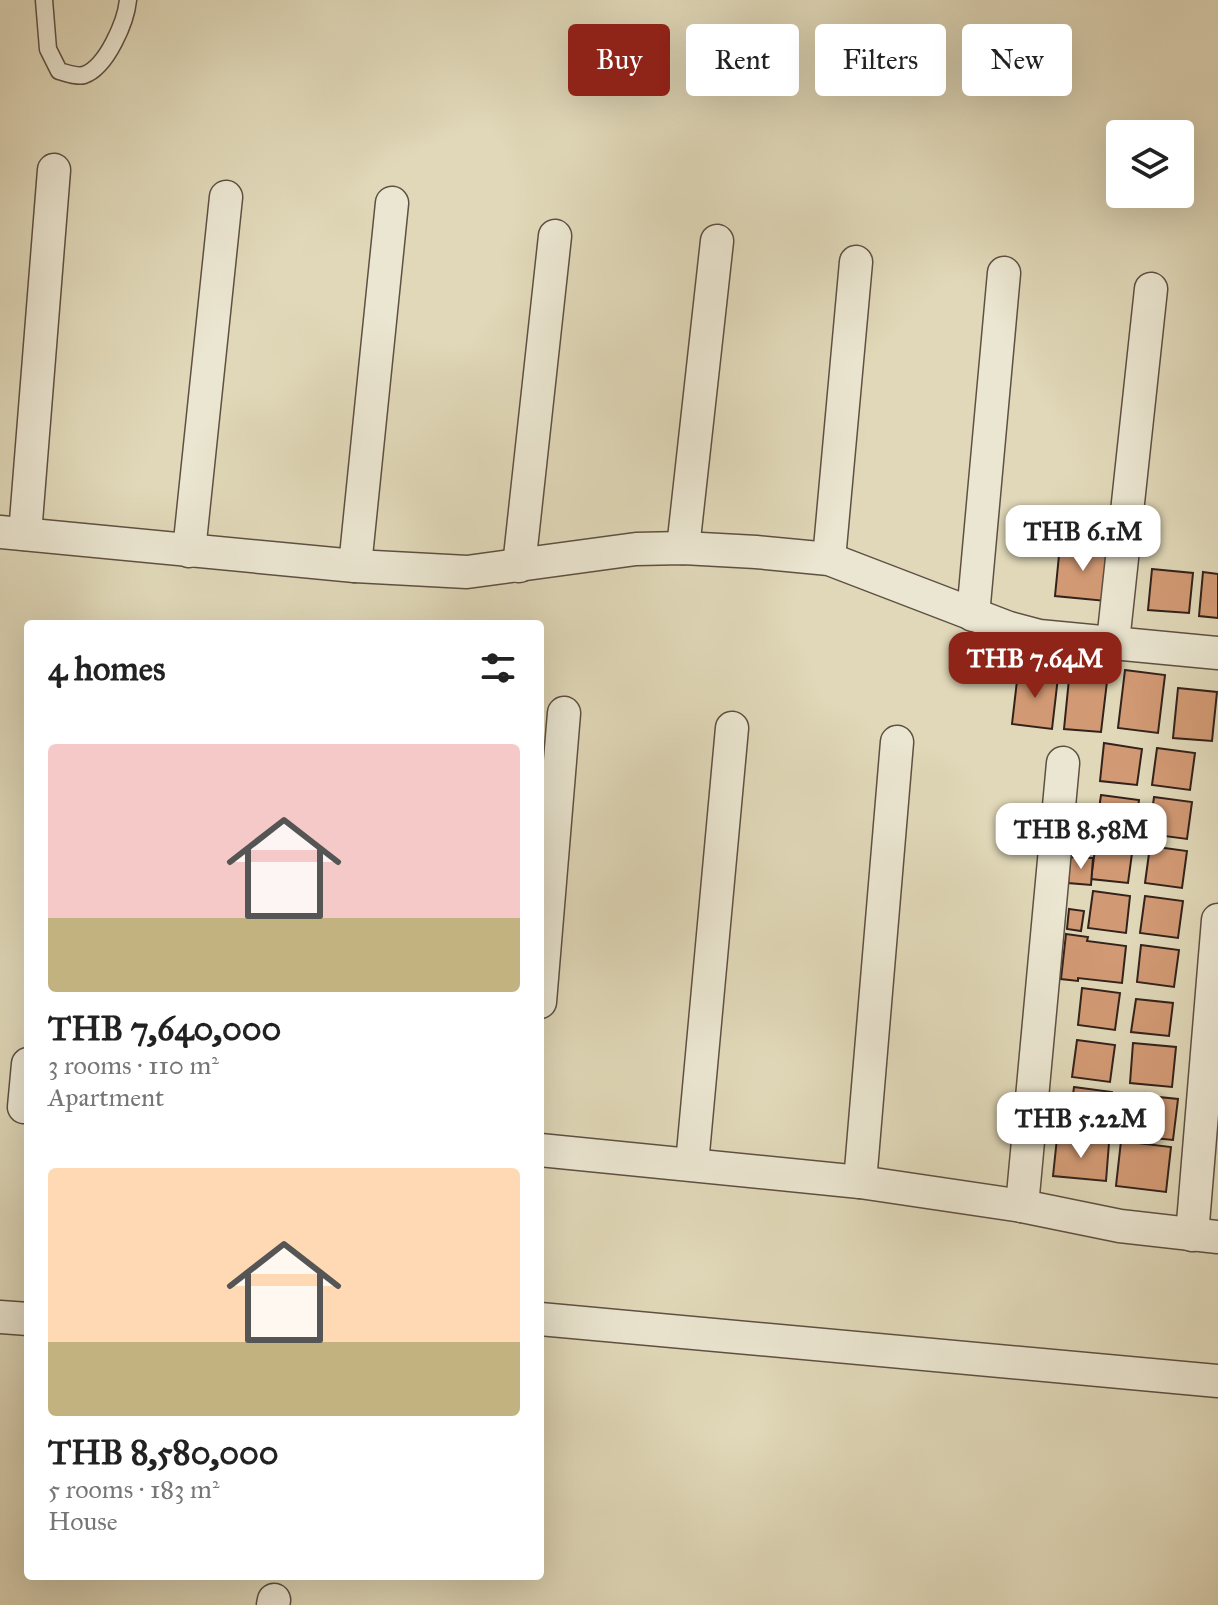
<!DOCTYPE html>
<meta charset="utf-8">
<style>
:root{--surface:#fff;--page:#f6f6f6;--text:#222;--muted:#767676;--accent:#8f2418}
body{margin:0;font-family:"IM FELL Great Primer",serif;background:var(--page);color:var(--text);height:100vh;display:flex;flex-direction:column;font-size:30px;white-space:nowrap}
*{box-sizing:border-box;margin:0}
p{font-size:26px;color:var(--muted)}
.icon{flex:none;width:44px;height:44px;fill:none;stroke:currentColor;stroke-width:2;stroke-linecap:round;stroke-linejoin:round}
.map{position:relative;flex:1;overflow:hidden}
.sheet{position:absolute;left:24px;top:620px;width:520px;height:960px;display:flex;flex-direction:column;background:var(--surface);border-radius:8px;box-shadow:0 8px 32px #0002}
.sheet>*{flex:none}
.banner{position:absolute;left:568px;top:24px;width:530px;height:72px;display:flex;gap:16px}
.tools{position:absolute;left:1106px;top:120px;display:grid;gap:16px}
.tools a{display:grid;place-items:center;width:88px;height:88px;border-radius:8px;background:var(--surface);box-shadow:0 8px 32px #0002;font-size:40px}
.price{position:absolute;translate:-50% -68px;padding:0 18px;border-radius:16px;background:#fff;color:#222;font-size:26px;line-height:52px;filter:drop-shadow(0 2px 4px #0008)}
.price::after{content:'';position:absolute;left:50%;top:48px;width:24px;height:18px;margin-left:-12px;background:inherit;clip-path:polygon(0 0,100% 0,50% 100%)}
.price.on{background:var(--accent);color:#fff}
ul{padding:0;list-style:none}
li{display:grid;align-content:center;gap:16px;height:424px;padding:0 24px}
li span{display:grid;place-items:center;height:248px;border-radius:8px;color:#555}
li>.icon{margin-inline-start:auto}
span .icon{width:144px;height:144px;fill:#fffc;stroke-width:1}
li b{font-size:34px}
h2{display:flex;justify-content:space-between;align-items:center;height:96px;padding:0 24px;font-size:34px}
.tag{padding:0 28px;border-radius:8px;background:var(--surface);box-shadow:0 8px 32px #0002;font-size:28px;line-height:72px}
.tag.on{background:var(--accent);color:#fff}
.map>svg:first-child{display:block}
.building{fill:#d29a74;stroke:#33221c;stroke-width:2}
.lines{fill:none;stroke-linecap:round;stroke-linejoin:round}
.service-casing{stroke:#5e5043;stroke-width:19}
.minor-casing{stroke:#5e5043;stroke-width:35}
.service{stroke:#ebe6d1;stroke-width:16}
.minor{stroke:#ebe6d1;stroke-width:32}
</style>
<div class="map">
<svg width="1218" height="1605" viewBox="0 0 1218 1605">
<rect width="100%" height="100%" fill="#e0d8b8"/>
<filter id="stains"><feTurbulence type="fractalNoise" baseFrequency=".0025" numOctaves="4"/><feColorMatrix values="0 0 0 0 .2 0 0 0 0 .09 0 0 0 0 .02 0 0 0 .5 -.17"/></filter>
<radialGradient id="worn" r=".72"><stop offset=".6" stop-color="#630" stop-opacity="0"/><stop offset="1" stop-color="#630" stop-opacity=".3"/></radialGradient>
<!-- building -->
<g class="building">
<path d="M1060,545L1111,549L1106,601L1055,596Z"/>
<path d="M1152,569L1193,573L1189,613L1148,610Z"/>
<path d="M1203,572L1218,574V618L1199,616Z"/>
<path d="M1070,669L1108,673L1101,732L1064,729Z"/>
<path d="M1125,670L1165,675L1158,733L1118,728Z"/>
<path d="M1018,672L1058,677L1052,729L1012,724Z"/>
<path d="M1178,688L1217,692L1212,741L1173,738Z"/>
<path d="M1104,743L1142,749L1137,785L1100,781Z"/>
<path d="M1157,748L1195,753L1190,790L1152,785Z"/>
<path d="M1101,795L1139,800L1134,837L1100,832L1099,836L1073,833L1077,805L1099,809Z"/>
<path d="M1154,797L1192,802L1187,839L1149,834Z"/>
<path d="M1096,842L1133,846L1128,883L1091,879Z"/>
<path d="M1150,846L1187,851L1182,888L1145,883Z"/>
<path d="M1070,857L1093,858L1091,885L1068,883Z"/>
<path d="M1093,891L1130,896L1126,933L1088,928Z"/>
<path d="M1145,896L1183,901L1178,938L1140,933Z"/>
<path d="M1069,909L1084,911L1081,931L1067,929Z"/>
<path d="M1066,934L1088,937L1087,941L1126,946L1122,983L1078,978V981L1061,979Z"/>
<path d="M1141,945L1179,950L1174,987L1137,982Z"/>
<path d="M1082,988L1120,993L1115,1030L1078,1025Z"/>
<path d="M1136,999L1173,1003L1169,1036L1131,1032Z"/>
<path d="M1077,1040L1115,1045L1110,1082L1072,1077Z"/>
<path d="M1133,1043L1176,1047L1172,1087L1130,1083Z"/>
<path d="M1074,1087L1112,1092L1107,1129L1069,1124Z"/>
<path d="M1129,1094L1178,1099L1173,1140L1124,1135Z"/>
<path d="M1057,1138L1109,1143L1106,1181L1053,1176Z"/>
<path d="M1121,1141L1171,1147L1166,1192L1116,1186Z"/>
</g>
<g class="lines">
<defs>
<path id="service" d="M44,0L48,49L59,71C67,73 77,77 84,75C107,67 126,21 128,0"/>
<g id="minor">
<path d="M0,532L355,566L467,572L636,549L683,548L756,552L829,559L1009,628L1039,636L1218,653"/>
<path d="M25,534L54,170"/>
<path d="M683,548L717,241"/>
<path d="M189,551L226,197"/>
<path d="M829,559L856,262"/>
<path d="M355,566L392,203"/>
<path d="M519,566L555,236"/>
<path d="M973,615L1004,273"/>
<path d="M1113,642L1151,289"/>
<path d="M540,1002L564,713"/>
<path d="M24,1107L28,1064"/>
<path d="M540,1150L860,1182L1022,1206L1120,1226L1218,1237"/>
<path d="M692,1164L732,728"/>
<path d="M860,1182L897,742"/>
<path d="M1022,1206L1063,763"/>
<path d="M1192,1235L1218,920"/>
<path d="M0,1317L28,1319"/>
<path d="M540,1319L1218,1381"/>
<path d="M273,1605L274,1600"/>
</g>
</defs>
<!-- service casing -->
<use href="#service" class="service-casing"/>
<!-- minor casing -->
<use href="#minor" class="minor-casing"/>
<!-- service -->
<use href="#service" class="service"/>
<!-- minor -->
<use href="#minor" class="minor"/>
</g>
<rect width="100%" height="100%" filter="url(#stains)"/>
<rect width="100%" height="100%" fill="url(#worn)"/>
</svg>
<div class="tools">
<a><svg class="icon" aria-label="layers" viewBox="0 0 24 24"><path d="M12 4l9 5-9 5-9-5zM3 14l9 5 9-5"/></svg></a>
</div>
<b class="price" style="left:1083px;top:573px">THB 6.1M</b>
<b class="price on" style="left:1035px;top:700px">THB 7.64M</b>
<b class="price" style="left:1081px;top:871px">THB 8.58M</b>
<b class="price" style="left:1081px;top:1160px">THB 5.22M</b>
<div class="banner">
<a class="tag on">Buy</a>
<a class="tag">Rent</a>
<a class="tag">Filters</a>
<a class="tag">New</a>
</div>
<section class="sheet">
<h2>4 homes<svg class="icon" aria-label="filters" viewBox="0 0 24 24"><path d="M4 7h16M4 17h16"/><circle cx="9" cy="7" r="2"/><circle cx="15" cy="17" r="2"/></svg></h2>
<ul>
<li><span style="background:linear-gradient(#f6c9c9 70%,#c2b280 0)"><svg class="icon" aria-label="home" viewBox="0 0 24 24"><path d="M3 11l9-7 9 7M6 9v11h12V9"/></svg></span><div><b>THB 7,640,000</b><p>3 rooms · 110 m²</p><p>Apartment</p></div></li>
<li><span style="background:linear-gradient(#ffd9b3 70%,#c2b280 0)"><svg class="icon" aria-label="home" viewBox="0 0 24 24"><path d="M3 11l9-7 9 7M6 9v11h12V9"/></svg></span><div><b>THB 8,580,000</b><p>5 rooms · 183 m²</p><p>House</p></div></li>
</ul>
</section>
</div>
